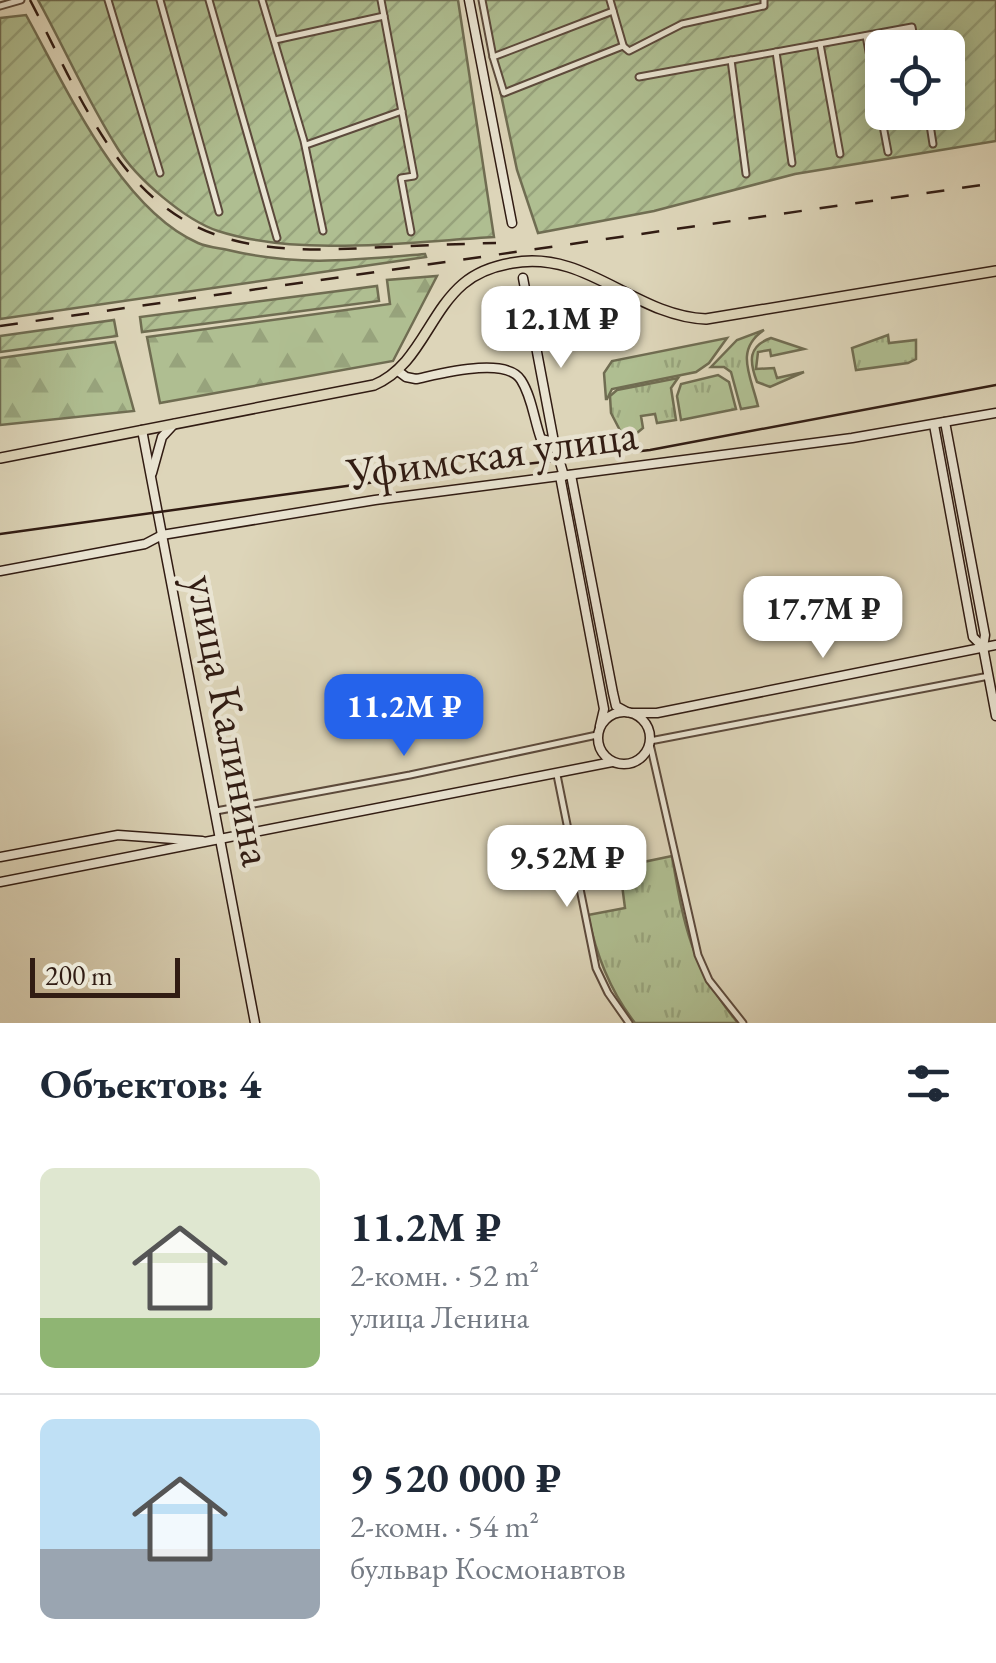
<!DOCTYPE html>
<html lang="ru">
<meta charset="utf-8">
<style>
:root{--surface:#fff;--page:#f2f2f3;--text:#1f2937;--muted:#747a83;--line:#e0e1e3;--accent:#2563eb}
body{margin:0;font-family:"EB Garamond",serif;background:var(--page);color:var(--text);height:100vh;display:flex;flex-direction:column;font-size:38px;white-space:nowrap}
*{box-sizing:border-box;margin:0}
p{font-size:32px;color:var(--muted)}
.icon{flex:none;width:55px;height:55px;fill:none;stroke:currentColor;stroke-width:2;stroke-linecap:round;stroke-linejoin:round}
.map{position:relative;height:1023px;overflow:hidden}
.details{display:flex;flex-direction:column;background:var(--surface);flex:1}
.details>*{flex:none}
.controls{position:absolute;left:865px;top:30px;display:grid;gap:20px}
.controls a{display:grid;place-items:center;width:100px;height:100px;border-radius:15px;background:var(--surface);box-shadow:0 5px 25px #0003;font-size:50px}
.scale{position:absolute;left:30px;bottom:25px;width:150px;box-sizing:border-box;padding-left:10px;border:5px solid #311c13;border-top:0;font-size:28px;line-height:35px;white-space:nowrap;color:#311c13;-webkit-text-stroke:8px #e9e4d2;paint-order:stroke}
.price{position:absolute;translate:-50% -85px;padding:0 22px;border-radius:20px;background:#fff;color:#222;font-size:32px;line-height:65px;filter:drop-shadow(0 2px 5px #0008)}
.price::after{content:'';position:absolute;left:50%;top:60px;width:30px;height:22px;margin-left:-15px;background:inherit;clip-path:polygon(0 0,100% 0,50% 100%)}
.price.selected{background:var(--accent);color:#fff}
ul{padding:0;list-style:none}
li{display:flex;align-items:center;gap:30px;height:250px;padding:0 40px}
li+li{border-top:2px solid var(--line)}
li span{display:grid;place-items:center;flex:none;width:280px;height:200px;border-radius:15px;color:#555}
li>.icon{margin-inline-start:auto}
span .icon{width:120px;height:120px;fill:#fffc;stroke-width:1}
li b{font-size:42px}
h2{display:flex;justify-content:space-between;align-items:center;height:120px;padding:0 40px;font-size:42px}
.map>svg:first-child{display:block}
.grass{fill:url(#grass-tufts);stroke:#706d52;stroke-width:2.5}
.forest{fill:url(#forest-firs);stroke:#706d52;stroke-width:2.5}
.garden{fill:url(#garden-furrows);stroke:#706d52;stroke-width:2.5;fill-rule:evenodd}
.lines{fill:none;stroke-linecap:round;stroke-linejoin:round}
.street-casing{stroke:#5c4a3c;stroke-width:9}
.secondary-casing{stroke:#311c13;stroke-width:11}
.primary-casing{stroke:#311c13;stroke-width:12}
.street{stroke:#e9e4d2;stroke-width:5}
.secondary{stroke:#e9e4d2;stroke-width:8}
.primary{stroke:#ddd5b9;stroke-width:9}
.tram{stroke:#311c13;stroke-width:2.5}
.rail{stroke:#311c13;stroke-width:2.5;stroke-dasharray:18 18;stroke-linecap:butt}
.labels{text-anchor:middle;stroke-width:9;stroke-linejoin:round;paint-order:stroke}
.street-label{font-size:45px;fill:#311c13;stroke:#e9e4d2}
</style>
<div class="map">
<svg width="996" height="1023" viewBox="0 0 996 1023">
<defs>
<pattern id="grass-tufts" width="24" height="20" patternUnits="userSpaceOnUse" patternTransform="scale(2.5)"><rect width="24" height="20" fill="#afbe91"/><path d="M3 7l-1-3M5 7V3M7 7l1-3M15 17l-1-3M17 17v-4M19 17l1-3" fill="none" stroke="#97a37c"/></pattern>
<pattern id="forest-firs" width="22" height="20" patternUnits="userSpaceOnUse" patternTransform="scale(2.5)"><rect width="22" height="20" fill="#afbe91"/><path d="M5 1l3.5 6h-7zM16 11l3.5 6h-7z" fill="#97a37c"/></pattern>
<pattern id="garden-furrows" width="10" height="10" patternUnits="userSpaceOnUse" patternTransform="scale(2.5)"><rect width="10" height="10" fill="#afbe91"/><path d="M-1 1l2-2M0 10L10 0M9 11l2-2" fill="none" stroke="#97a37c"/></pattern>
</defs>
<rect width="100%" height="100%" fill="#ddd5b9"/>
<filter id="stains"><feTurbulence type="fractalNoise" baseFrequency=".002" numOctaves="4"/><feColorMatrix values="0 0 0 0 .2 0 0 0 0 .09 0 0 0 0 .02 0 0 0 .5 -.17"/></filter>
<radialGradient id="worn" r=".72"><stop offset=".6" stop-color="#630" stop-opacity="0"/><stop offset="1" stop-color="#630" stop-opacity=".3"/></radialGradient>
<!-- grass -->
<g class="grass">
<path d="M764,330C734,350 751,376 758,406L741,409L731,372L724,367H711L737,340Z"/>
<path d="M888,335L889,343L916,340V359L908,363L856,370L852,348Z"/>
<path d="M727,338L709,363L696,372L612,389L607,399H606L604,373L612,361Z"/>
<path d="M771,338L804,349L771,356L770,350L758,352L756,369L774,368L777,378L804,372L770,387L757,382C749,361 748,346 771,338Z"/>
<path d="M718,375L729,382L736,409L681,420L677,396L681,384Z"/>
<path d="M678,378L671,388L676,420L657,423L655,414L641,416L643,428L626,442L611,413L610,396L617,390Z"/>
<path d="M672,856C684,927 691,966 738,1023H635C610,991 596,955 588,915L625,908L621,877L634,864Z"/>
</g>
<!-- forest -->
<g class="forest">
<path d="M437,276L393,361L160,403L147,337L390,304L387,280Z"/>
<path d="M115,342L134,411L0,425V358Z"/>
</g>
<!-- garden -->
<g class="garden">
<path d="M38,0H458L494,237C410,242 298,257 218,231C185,220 137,179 118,149C88,102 65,49 38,0Z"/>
<path d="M481,0H996V141L795,174L654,211L538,233L517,170ZM882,48H948V112H882Z"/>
<path d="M26,15C66,87 120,209 198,243C207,247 218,248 228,250C299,267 354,260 425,254L426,257L0,319V18Z"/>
<path d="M377,286L379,301L142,332L140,317Z"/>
<path d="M114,320L117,336L0,352V336Z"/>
</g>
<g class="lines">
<defs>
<g id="street">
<path d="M108,0L160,173"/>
<path d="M160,0L219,212"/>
<path d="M209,0L277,238"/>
<path d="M262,0L304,141L323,231"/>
<path d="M381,0L414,176L401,178L411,232"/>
<path d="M482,0L493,57L504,93L623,46L629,51L682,24L764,6V0"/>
<path d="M610,0L623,45"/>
<path d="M0,6L21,0"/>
<path d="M866,36L888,152"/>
<path d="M275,40L384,16"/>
<path d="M820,44L840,154"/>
<path d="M776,52L792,163"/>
<path d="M493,57L613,11"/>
<path d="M731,60L746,174"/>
<path d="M639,77L912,27L916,48"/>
<path d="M928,112L933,144"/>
<path d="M306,145L402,111"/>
<path d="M650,741L989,676"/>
<path d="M650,744L698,955L709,980L743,1023"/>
<path d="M557,775L596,968L608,993L629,1023"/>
<path d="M216,811L410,775L597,735"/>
</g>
<g id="secondary">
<path d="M469,0L512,223"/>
<path d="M523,278L554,442L564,476"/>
<path d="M398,371L406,377L416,379C440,374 506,356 521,380C532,397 534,420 541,439L554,442"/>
<path d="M945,422L985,635L983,647L996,716"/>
<path d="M934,425L973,637L983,647"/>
<path d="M142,430L255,1023"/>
<path d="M152,473L162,437L174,424"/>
<path d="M571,475L613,693L616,706L627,712"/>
<path d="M560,476L604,709L600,726"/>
<path d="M0,571L145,544L162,535L375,500L852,438L996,413"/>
<circle cx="624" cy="738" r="26"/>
<path d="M633,713H657L996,645"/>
<path d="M0,857L118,835L202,841"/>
<path d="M0,882L612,762"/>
</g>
<path id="primary" d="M0,458L374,385C419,366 428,314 463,284C477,272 494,266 512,263C586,249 634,316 706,319L996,271"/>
</defs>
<!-- street casing -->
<use href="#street" class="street-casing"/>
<!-- secondary casing -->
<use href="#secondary" class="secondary-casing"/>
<!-- primary casing -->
<use href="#primary" class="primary-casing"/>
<!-- street -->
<use href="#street" class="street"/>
<!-- secondary -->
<use href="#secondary" class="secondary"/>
<!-- primary -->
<use href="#primary" class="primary"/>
<!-- tram -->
<path class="tram" d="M0,534L412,477L650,450L996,385"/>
<!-- rail -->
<g class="rail">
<path d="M30,0C58,53 83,112 119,160C186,249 265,253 366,248C409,246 453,244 496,243"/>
<path d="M0,326L996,183"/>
</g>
</g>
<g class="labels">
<!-- street labels -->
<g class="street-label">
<text transform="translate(492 453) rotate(-8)" y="16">Уфимская улица</text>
<text transform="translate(231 720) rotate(79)" y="16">улица Калинина</text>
</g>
</g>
<rect width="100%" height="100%" filter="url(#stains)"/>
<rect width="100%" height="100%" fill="url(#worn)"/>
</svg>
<div class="controls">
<a><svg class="icon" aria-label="locate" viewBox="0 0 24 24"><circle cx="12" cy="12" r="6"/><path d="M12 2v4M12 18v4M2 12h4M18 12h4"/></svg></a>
</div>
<div class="scale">200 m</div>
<b class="price" style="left:561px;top:371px">12.1M ₽</b>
<b class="price" style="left:823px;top:661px">17.7M ₽</b>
<b class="price selected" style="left:404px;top:759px">11.2M ₽</b>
<b class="price" style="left:567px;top:910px">9.52M ₽</b>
</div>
<section class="details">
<h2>Объектов: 4<svg class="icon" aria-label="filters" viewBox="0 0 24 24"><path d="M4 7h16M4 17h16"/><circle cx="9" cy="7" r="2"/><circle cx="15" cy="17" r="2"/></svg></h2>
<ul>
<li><span style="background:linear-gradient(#dfe7d0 75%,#8fb573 0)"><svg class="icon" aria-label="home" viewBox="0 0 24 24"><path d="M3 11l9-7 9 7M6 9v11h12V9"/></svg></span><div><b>11.2M ₽</b><p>2-комн. · 52 m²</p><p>улица Ленина</p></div></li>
<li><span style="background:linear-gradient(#bfe0f5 65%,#9aa5b1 0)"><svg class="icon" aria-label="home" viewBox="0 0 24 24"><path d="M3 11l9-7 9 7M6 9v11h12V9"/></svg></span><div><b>9 520 000 ₽</b><p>2-комн. · 54 m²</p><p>бульвар Космонавтов</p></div></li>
</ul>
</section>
